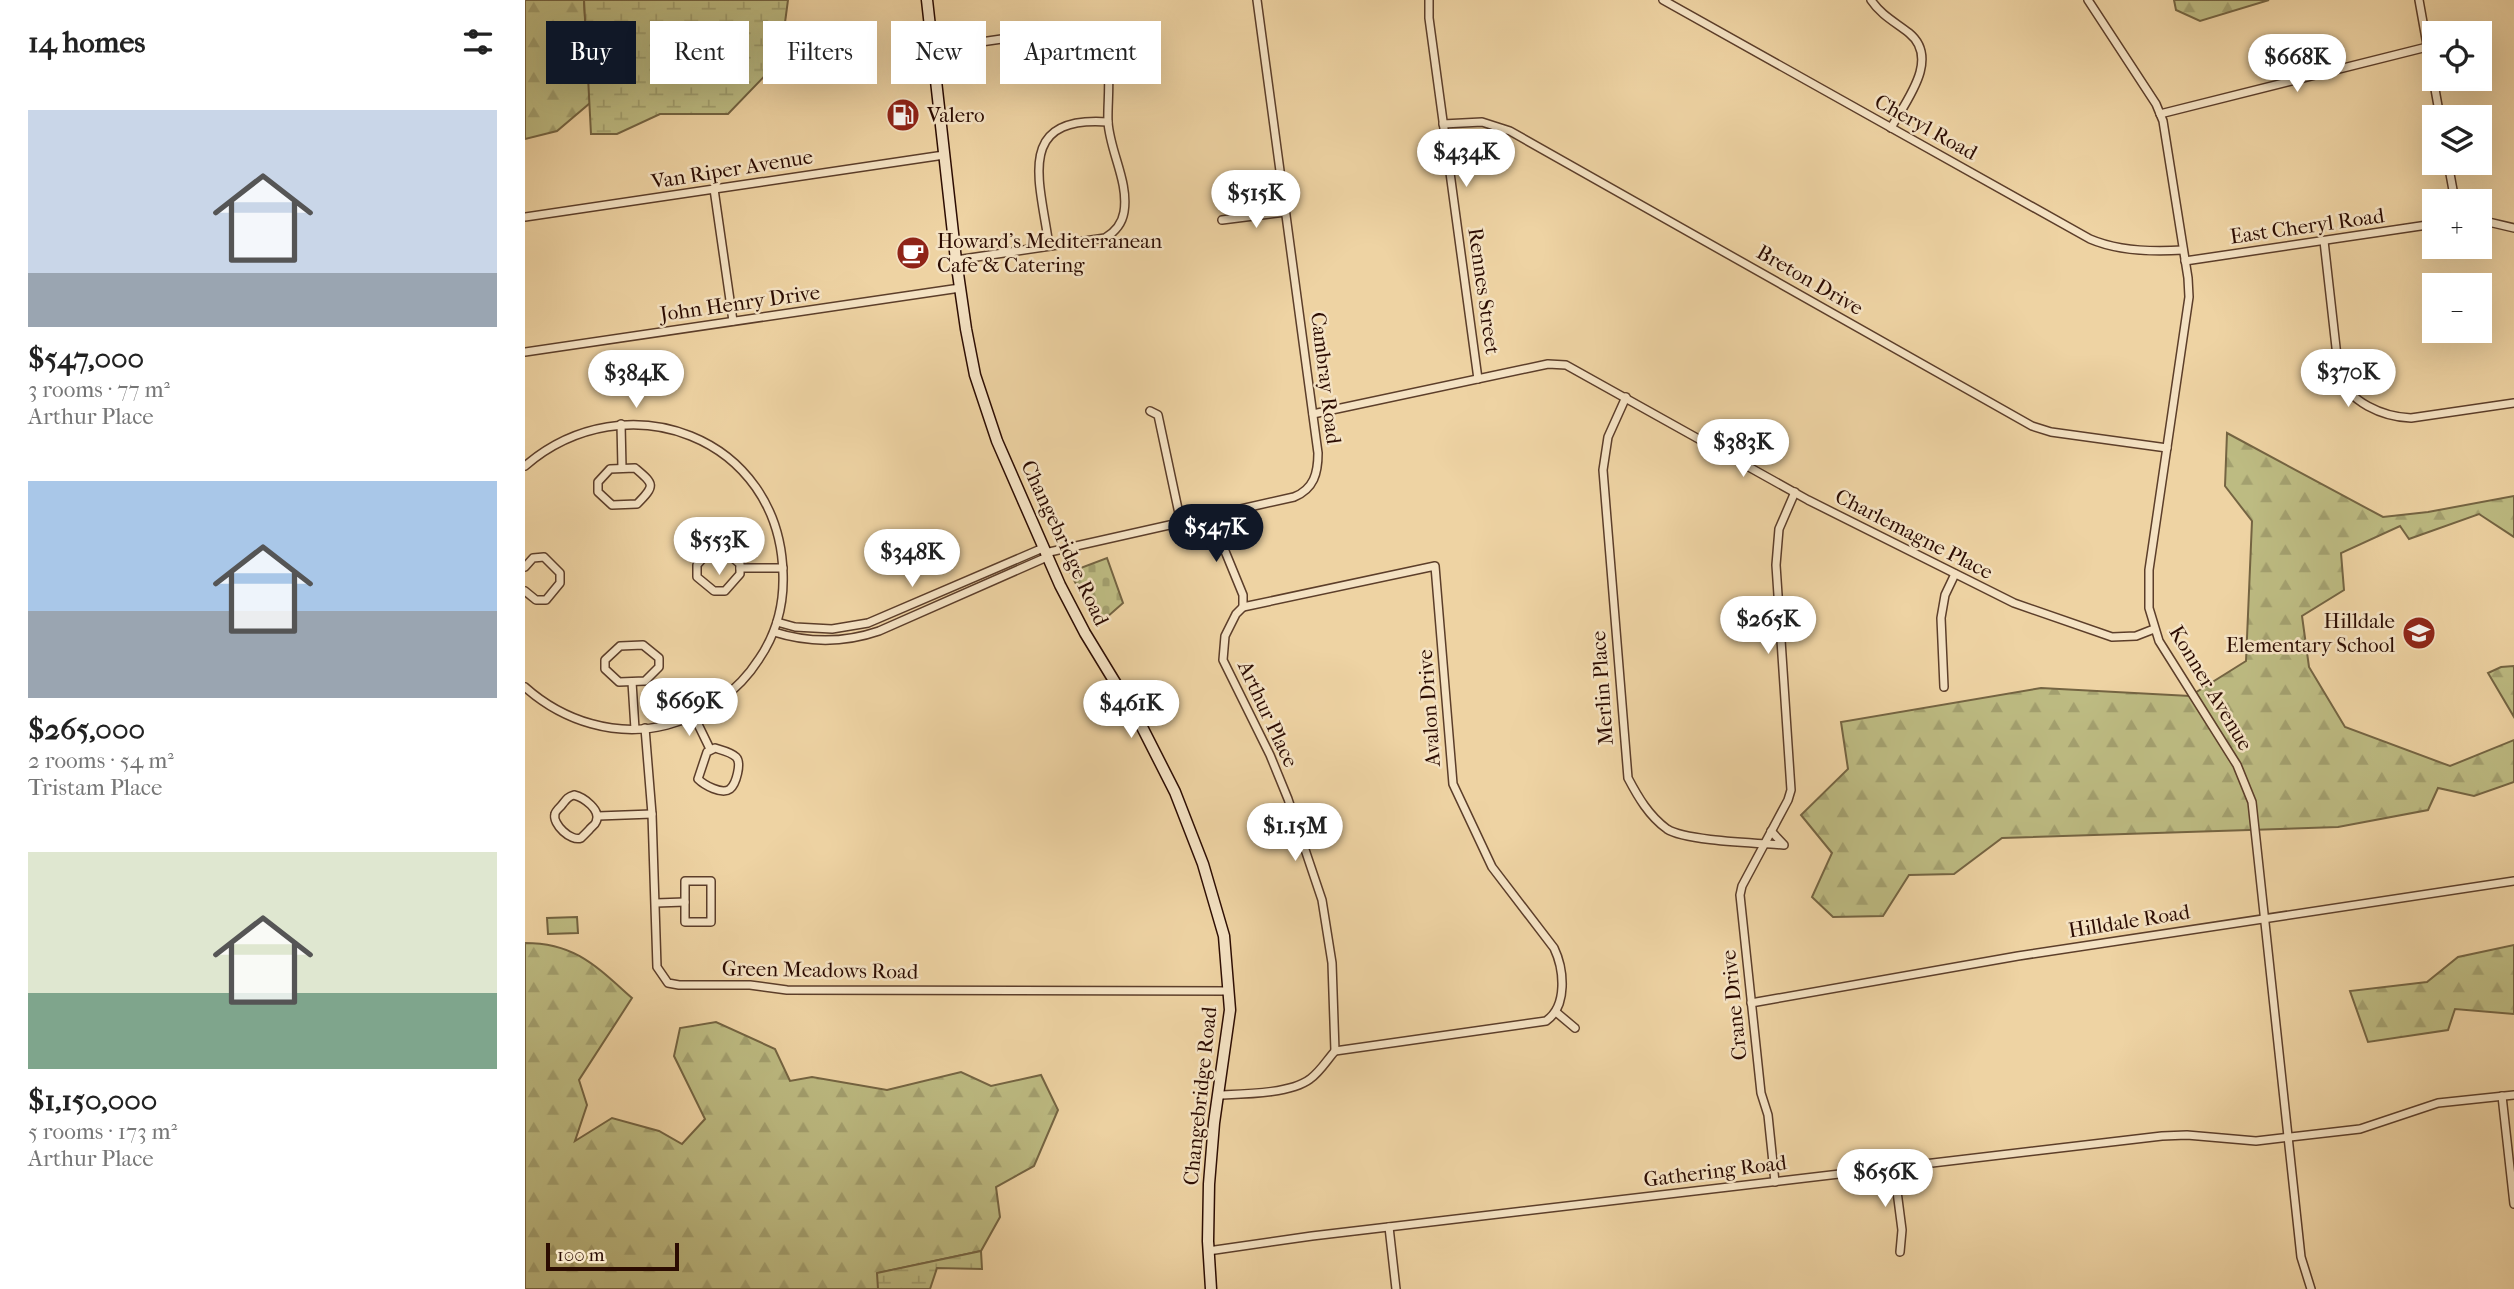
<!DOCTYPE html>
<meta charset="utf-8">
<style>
:root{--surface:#fff;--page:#f6f6f6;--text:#222;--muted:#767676;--accent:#111827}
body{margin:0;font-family:"IM FELL French Canon",serif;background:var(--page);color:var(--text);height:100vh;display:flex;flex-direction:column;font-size:26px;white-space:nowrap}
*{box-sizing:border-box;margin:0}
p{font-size:23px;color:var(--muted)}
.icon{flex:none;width:38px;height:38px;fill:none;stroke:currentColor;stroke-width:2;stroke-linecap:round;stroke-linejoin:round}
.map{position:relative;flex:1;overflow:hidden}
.panel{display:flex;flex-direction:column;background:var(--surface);width:525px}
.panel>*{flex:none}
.guide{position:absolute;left:21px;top:21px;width:665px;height:63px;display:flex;gap:14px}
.buttons{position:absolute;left:1897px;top:21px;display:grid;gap:14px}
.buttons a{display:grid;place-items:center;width:70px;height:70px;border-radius:0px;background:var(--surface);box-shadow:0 7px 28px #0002;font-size:35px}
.scale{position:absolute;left:21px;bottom:18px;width:133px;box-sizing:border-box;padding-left:7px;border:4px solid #2c0c02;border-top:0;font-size:19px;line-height:24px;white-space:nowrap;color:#2c0c02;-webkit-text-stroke:5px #f4e2c3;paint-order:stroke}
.price{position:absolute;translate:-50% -60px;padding:0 16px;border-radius:24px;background:#fff;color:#222;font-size:23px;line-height:46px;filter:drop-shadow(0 2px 4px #0008)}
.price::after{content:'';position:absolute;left:50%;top:42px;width:21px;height:16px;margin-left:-10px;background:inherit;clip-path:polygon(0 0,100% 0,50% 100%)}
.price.selected{background:var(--accent);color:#fff}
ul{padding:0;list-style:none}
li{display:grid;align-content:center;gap:14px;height:371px;padding:0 28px}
li span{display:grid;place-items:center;height:217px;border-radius:0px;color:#555}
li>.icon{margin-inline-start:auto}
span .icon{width:126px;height:126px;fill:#fffc;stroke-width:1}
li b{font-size:30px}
h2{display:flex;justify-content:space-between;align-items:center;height:84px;padding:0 28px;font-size:30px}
.chip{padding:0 24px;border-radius:0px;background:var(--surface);box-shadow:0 7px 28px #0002;font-size:24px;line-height:63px}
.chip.selected{background:var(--accent);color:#fff}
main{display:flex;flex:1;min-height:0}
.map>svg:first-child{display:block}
.forest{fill:url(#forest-firs);stroke:#746442;stroke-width:2}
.wetland{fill:url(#wetland-marsh);stroke:#746442;stroke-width:2}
.cemetery{fill:url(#cemetery-stones);stroke:#746442;stroke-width:2}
.park{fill:#bdbb82;stroke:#746442;stroke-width:2}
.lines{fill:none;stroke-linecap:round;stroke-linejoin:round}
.street-casing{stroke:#5c3e2a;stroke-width:10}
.secondary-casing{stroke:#2c0c02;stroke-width:13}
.street{stroke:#f4e2c3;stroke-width:7}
.secondary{stroke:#f4e2c3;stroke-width:10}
.labels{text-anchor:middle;stroke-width:5;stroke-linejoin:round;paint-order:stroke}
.poi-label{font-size:21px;fill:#2c0c02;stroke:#f4e2c3;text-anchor:start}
.street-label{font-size:21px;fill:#2c0c02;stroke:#f4e2c3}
</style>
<main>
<section class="panel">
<h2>14 homes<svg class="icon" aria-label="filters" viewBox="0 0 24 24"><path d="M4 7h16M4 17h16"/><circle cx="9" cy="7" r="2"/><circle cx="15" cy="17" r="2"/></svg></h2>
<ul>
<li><span style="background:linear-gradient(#c9d6e8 75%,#9aa5b1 0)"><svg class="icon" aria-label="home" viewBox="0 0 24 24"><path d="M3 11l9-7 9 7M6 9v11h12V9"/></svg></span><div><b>$547,000</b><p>3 rooms · 77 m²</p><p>Arthur Place</p></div></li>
<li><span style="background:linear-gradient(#a9c7e8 60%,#9aa5b1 0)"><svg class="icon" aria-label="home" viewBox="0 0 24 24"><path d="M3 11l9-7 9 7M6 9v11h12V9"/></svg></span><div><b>$265,000</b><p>2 rooms · 54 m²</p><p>Tristam Place</p></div></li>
<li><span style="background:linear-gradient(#dfe7d0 65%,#7fa58c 0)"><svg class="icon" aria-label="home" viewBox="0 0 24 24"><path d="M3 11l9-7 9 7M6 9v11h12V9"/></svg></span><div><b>$1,150,000</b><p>5 rooms · 173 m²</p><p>Arthur Place</p></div></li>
</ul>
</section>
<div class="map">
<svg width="1989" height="1289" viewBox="0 0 1989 1289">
<defs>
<pattern id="forest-firs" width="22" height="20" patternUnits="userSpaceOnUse" patternTransform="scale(1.75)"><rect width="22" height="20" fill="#bdbb82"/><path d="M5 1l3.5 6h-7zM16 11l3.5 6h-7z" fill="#a3a06f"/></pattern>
<pattern id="wetland-marsh" width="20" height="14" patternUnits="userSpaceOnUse" patternTransform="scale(1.75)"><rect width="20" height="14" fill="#bdbb82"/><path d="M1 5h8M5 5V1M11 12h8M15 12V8" fill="none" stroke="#a3a06f"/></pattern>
<pattern id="cemetery-stones" width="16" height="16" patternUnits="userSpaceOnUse" patternTransform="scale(1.75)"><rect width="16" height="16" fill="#bdbb82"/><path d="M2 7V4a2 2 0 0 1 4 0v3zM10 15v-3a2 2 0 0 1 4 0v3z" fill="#a3a06f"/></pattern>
</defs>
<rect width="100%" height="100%" fill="#eed3a3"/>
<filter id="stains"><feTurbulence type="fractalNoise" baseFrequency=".00286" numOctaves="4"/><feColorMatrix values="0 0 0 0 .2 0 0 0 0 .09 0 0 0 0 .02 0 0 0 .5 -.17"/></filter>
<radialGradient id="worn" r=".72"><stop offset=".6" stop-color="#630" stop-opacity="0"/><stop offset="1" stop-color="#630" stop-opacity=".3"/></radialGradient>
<!-- forest -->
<g class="forest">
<path d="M0,0H59L65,103L32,131L0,139Z"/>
<path d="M1649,0H1744L1675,21L1651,10Z"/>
<path d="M1702,433L1858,517L1903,512L1989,496V537L1954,514L1884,539L1875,526L1816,553L1819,590L1777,616L1784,667L1820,727L1925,766L1989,740V782L1949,796L1913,788L1903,810L1813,827L1477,838L1429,874L1384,875L1358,916L1308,917L1287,897L1307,853L1276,815L1323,769L1316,722L1516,688L1665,696L1721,661L1727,521L1700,486Z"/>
<path d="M1989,666V717L1963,673L1976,667Z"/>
<path d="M0,943C50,943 71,966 107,998L54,1080L62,1105L50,1141L87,1118L134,1131L157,1144L180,1119L149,1056L155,1028L191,1022L250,1049L265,1081L287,1077L362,1090L436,1072L466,1086L516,1075L533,1110L509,1166L471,1187L475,1217L456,1251L353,1273V1289H0Z"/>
<path d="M1989,945V1014L1930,1009L1923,1030L1843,1042L1825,991L1902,982L1933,957Z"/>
</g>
<!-- wetland -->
<g class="wetland">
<path d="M59,0H263L255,60L203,114H135L92,134H66Z"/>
<path d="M456,1251L457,1269L412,1268L405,1289H353L352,1273Z"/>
</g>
<!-- cemetery -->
<path class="cemetery" d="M582,558L598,603L572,626L545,572Z"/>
<!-- park -->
<path class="park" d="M52,917L53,933L23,934L22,918Z"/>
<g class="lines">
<defs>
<g id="street">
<path d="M904,0V18L953,379"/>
<path d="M1138,0L1565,239C1593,251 1628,252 1658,250"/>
<path d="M1346,0C1356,15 1370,22 1384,33C1416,59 1380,102 1366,128"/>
<path d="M1563,0L1631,104L1638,121L1663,278L1664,297L1624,570V608L1634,641L1712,765L1727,802L1776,1257L1786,1289"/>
<path d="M1894,0L1915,117"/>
<path d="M407,46L449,43L546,29C557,30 568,32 574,42C589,64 582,97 583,122C585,152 604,182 599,212C597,224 590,232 580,238L431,260"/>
<path d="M1635,114L1902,47"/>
<path d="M918,124L957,122L985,131L1507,426L1526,432L1642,448"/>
<path d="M1923,163L1930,201"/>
<path d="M189,189L208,321"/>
<path d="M0,217L419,155"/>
<path d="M697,220L760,212"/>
<path d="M1955,220L1989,228"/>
<path d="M1799,241L1814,374C1823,402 1858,417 1886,418L1989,403"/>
<path d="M524,246C516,184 488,115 583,122"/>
<path d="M1660,261L1909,224"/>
<path d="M0,352L435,288"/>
<path d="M1101,397L1083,437L1078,470L1103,778C1113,797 1124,816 1142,829C1160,841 1234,843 1259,845L1246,831"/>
<path d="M625,411L633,415L656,523"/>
<path d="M788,414L1023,364L1041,365L1283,500L1489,603L1587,637L1611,636L1629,629"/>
<path d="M96,424L97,468"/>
<path d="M0,466C101,379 255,437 258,574C259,604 251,634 234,659C213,692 180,715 142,725C91,738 38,721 0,687"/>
<path d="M110,468C129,484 131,485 112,504L87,505L73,492V482L85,469Z"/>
<path d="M686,517L718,595V607L711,614L700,636L698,660L745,755L763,799L797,900L807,963L810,1051C802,1060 795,1072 785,1079C765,1094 718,1094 694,1095"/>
<path d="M195,547L215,564V574L200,591H189L172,577V565L187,548Z"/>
<path d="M520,553L769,497C789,489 793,473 793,453L732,0"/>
<path d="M0,567L8,558L19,557L35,573V583L21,600H11L0,591"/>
<path d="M215,568H258"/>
<path d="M718,607L910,566L928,784L967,867L1029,948C1039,969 1043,1006 1021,1021L810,1051"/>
<path d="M252,622L270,627L307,629L343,623L518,548"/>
<path d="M249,632C284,643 319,643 354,631L522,557"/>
<path d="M118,645L134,658V667L120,681L94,682L80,669V660L95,646Z"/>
<path d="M107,682L110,729"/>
<path d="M1419,687L1416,618L1420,595L1430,574"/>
<path d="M169,716L185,749"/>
<path d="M120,728L127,814L132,967L143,983L154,985H225L262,990L704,991"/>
<path d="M190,748C196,750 206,752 211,757C217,763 211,784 205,789C197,795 179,785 173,779L182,752Z"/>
<path d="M49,795C58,797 77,810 71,822C70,825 66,827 64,830C62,832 57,837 56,838C46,842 27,824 30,814C30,812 35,807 36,806C41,800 42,797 49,795Z"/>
<path d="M73,816L127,814"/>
<rect x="160" y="881" width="26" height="41"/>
<path d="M131,903L160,902"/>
<path d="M1226,1003L1493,956L1989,881"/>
<path d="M1031,1012L1050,1028"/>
<path d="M1977,1096L1989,1204"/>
<path d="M1369,1168L1377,1230L1375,1252"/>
<path d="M1250,1182L1243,1115L1236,1093L1215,895L1217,886L1263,800L1266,790L1251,565L1254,529L1270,492"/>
<path d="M864,1227L871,1289"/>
<path d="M683,1251L787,1236L1637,1136L1662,1135L1731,1141L1835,1129L1913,1103L1989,1095"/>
</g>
<path id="secondary" d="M402,0L431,260L441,329L450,375L472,441L535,585L560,633L616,725L650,792L678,864L699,936L705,1010L689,1123L684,1184L683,1241L686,1289"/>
</defs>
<!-- street casing -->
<use href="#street" class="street-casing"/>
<!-- secondary casing -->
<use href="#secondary" class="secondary-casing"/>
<!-- street -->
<use href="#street" class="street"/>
<!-- secondary -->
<use href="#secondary" class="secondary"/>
</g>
<!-- icons -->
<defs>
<symbol id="fuel-disc" viewBox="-11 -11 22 22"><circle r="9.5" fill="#8f2418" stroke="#f4e2c3"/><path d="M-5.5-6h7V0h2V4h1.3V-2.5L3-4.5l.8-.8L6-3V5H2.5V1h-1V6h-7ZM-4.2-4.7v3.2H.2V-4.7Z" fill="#fff"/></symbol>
<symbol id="cafe-disc" viewBox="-11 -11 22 22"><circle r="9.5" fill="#8f2418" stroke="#f4e2c3"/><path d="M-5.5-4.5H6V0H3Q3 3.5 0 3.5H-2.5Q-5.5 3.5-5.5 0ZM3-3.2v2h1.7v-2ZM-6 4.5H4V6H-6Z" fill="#fff"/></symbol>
<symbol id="school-disc" viewBox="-11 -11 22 22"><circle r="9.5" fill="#8f2418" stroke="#f4e2c3"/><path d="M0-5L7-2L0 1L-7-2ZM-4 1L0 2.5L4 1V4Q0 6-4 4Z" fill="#fff"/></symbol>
</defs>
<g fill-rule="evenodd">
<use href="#fuel-disc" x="359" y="96" width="38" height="38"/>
<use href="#cafe-disc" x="369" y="234" width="38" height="38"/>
<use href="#school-disc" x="1875" y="614" width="38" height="38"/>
</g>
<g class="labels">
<!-- poi labels -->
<g class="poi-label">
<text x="402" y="122">Valero</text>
<text x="412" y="248">Howard's Mediterranean<tspan x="412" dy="24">Cafe &amp; Catering</tspan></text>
<text x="1870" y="628" text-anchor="end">Hilldale<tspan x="1870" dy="24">Elementary School</tspan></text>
</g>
<!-- street labels -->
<g class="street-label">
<text transform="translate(1401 127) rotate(29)" y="7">Cheryl Road</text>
<text transform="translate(207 169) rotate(-9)" y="7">Van Riper Avenue</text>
<text transform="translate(1782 226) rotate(-8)" y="7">East Cheryl Road</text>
<text transform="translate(1285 280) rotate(30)" y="7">Breton Drive</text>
<text transform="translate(959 291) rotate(82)" y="7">Rennes Street</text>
<text transform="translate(215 303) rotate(-8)" y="7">John Henry Drive</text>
<text transform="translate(801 378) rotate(83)" y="7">Cambray Road</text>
<text transform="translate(1389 534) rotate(27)" y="7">Charlemagne Place</text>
<text transform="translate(540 543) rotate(65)" y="7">Changebridge Road</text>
<text transform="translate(1077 688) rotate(-94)" y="7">Merlin Place</text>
<text transform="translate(1686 688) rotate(59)" y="7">Konner Avenue</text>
<text transform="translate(904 708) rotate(-94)" y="7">Avalon Drive</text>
<text transform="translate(743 714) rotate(65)" y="7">Arthur Place</text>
<text transform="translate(1604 921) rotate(-9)" y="7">Hilldale Road</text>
<text transform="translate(295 970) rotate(1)" y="7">Green Meadows Road</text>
<text transform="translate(1209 1005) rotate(-96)" y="7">Crane Drive</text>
<text transform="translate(675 1096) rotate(-84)" y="7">Changebridge Road</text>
<text transform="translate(1190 1171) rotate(-7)" y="7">Gathering Road</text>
</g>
</g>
<rect width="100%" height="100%" filter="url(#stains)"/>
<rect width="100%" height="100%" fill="url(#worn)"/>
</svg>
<div class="buttons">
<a><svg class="icon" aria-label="locate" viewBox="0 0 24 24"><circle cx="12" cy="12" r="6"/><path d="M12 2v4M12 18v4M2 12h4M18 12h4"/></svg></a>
<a><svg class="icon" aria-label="layers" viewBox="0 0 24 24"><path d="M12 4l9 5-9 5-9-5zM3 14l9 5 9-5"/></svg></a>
<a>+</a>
<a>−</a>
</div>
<div class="scale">100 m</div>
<b class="price" style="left:1772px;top:94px">$668K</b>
<b class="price" style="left:941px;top:189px">$434K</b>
<b class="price" style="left:731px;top:230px">$515K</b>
<b class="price" style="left:1823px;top:409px">$370K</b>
<b class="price" style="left:111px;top:410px">$384K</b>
<b class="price" style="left:1218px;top:479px">$383K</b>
<b class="price selected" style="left:691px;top:564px">$547K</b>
<b class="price" style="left:194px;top:577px">$553K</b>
<b class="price" style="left:387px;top:589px">$348K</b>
<b class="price" style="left:1243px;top:656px">$265K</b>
<b class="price" style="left:164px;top:738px">$669K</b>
<b class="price" style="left:606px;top:740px">$461K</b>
<b class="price" style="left:770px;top:863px">$1.15M</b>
<b class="price" style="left:1360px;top:1209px">$656K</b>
<div class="guide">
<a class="chip selected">Buy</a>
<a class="chip">Rent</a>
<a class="chip">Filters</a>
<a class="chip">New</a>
<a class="chip">Apartment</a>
</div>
</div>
</main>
